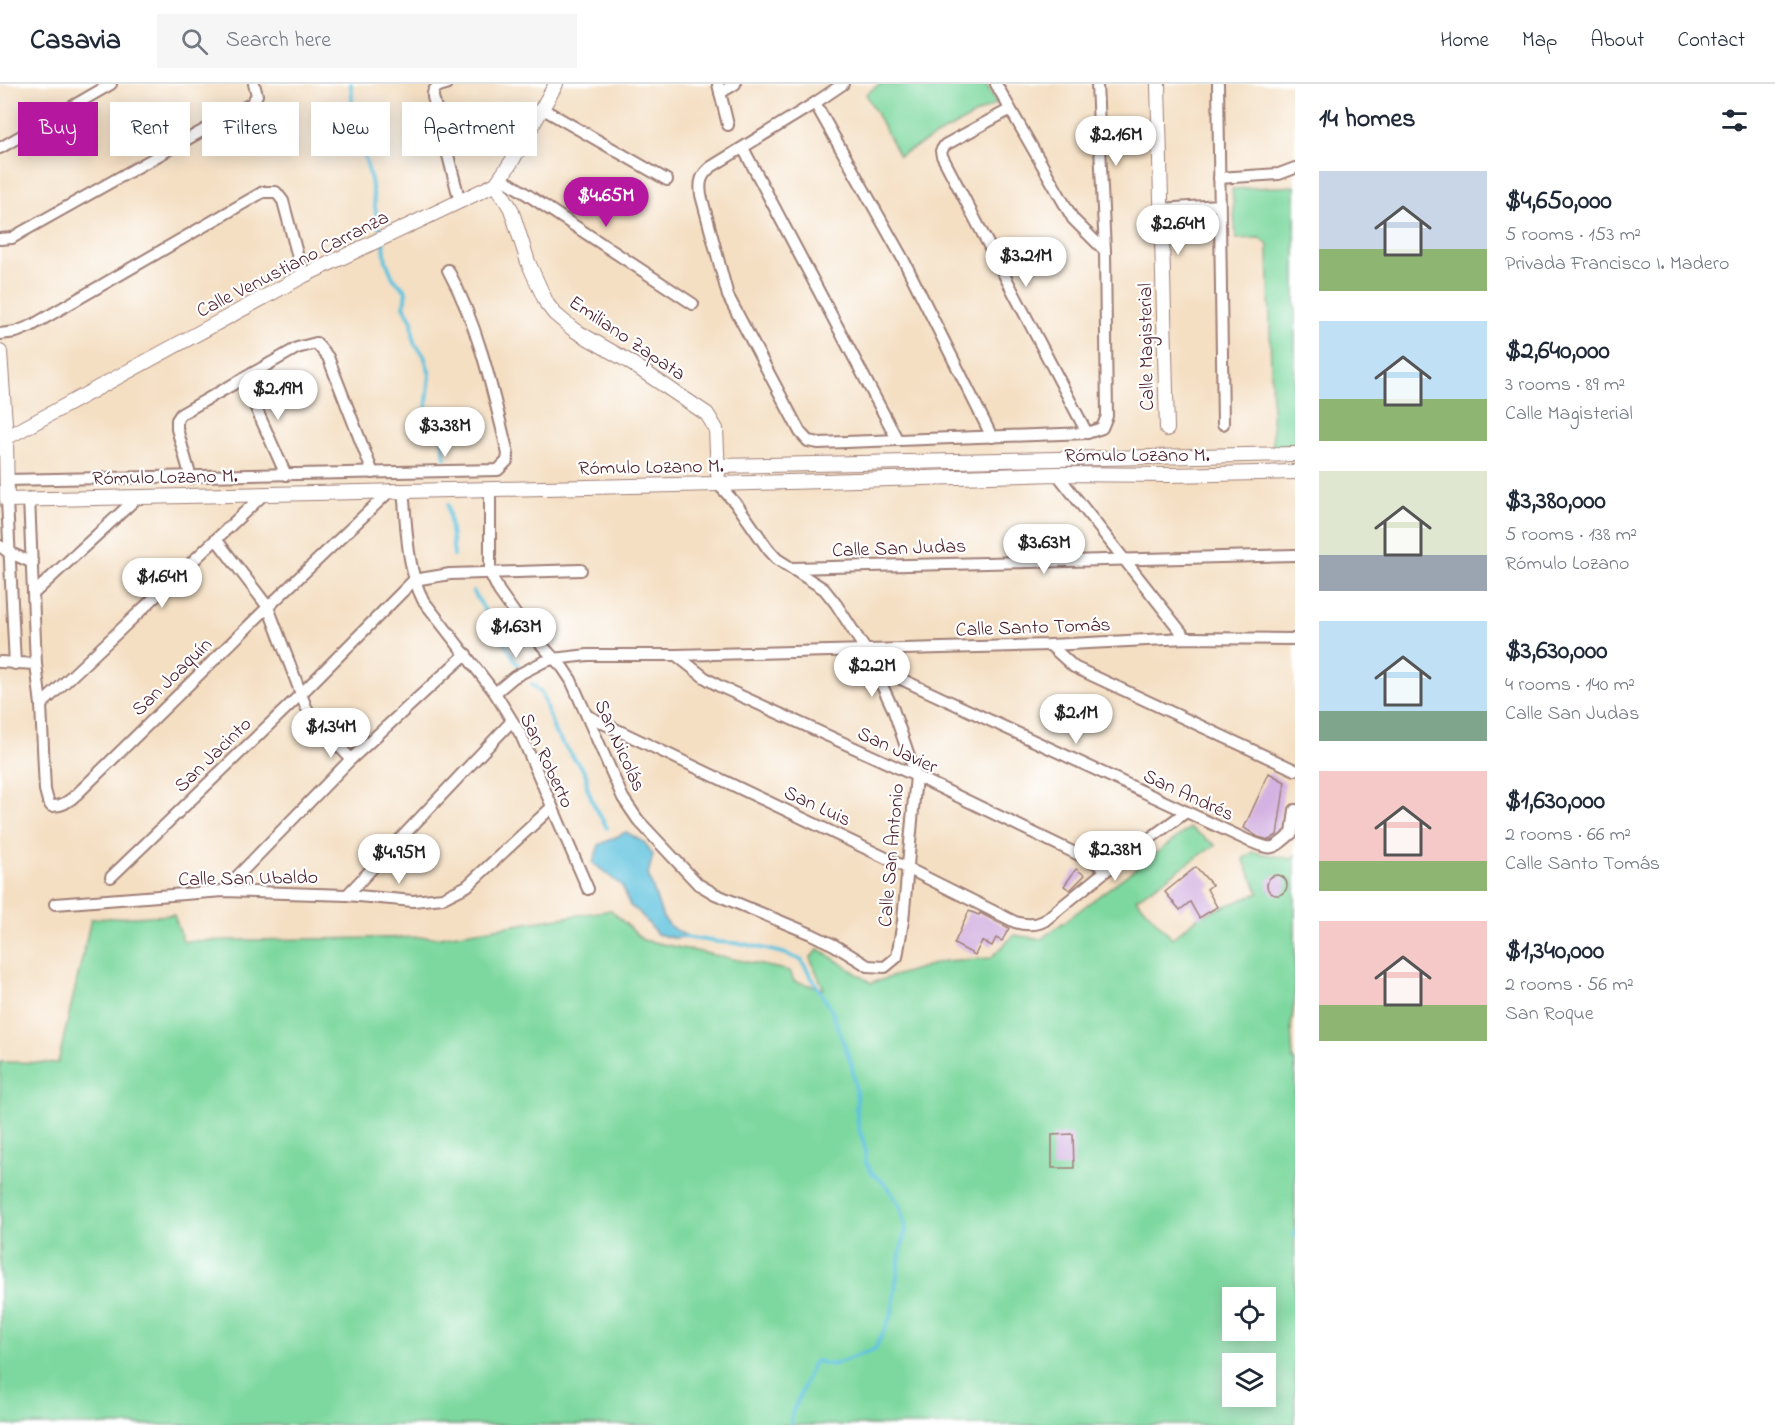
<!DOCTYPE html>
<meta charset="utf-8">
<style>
:root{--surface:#fff;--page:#f6f6f7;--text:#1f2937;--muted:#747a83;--line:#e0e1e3;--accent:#b5179e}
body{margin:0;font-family:"Indie Flower",sans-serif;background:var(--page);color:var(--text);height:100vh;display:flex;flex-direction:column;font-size:22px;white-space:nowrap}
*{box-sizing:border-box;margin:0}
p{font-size:20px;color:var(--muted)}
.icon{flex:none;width:33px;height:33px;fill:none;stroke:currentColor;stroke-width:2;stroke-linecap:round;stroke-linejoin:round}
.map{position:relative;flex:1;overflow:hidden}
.drawer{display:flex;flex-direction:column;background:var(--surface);width:480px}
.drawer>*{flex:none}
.guide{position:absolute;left:18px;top:18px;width:570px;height:54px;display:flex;gap:12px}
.fabs{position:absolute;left:1222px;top:1203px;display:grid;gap:12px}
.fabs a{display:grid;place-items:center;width:54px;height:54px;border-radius:0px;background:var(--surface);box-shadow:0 3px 15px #0003;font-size:30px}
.price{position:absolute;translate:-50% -51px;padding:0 14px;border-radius:21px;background:#fff;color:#222;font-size:20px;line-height:39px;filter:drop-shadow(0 2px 3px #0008)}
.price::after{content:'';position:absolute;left:50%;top:36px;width:18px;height:14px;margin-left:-9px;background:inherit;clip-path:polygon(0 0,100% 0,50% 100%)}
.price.selected{background:var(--accent);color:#fff}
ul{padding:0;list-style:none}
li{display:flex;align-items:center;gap:18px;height:150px;padding:0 24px}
li span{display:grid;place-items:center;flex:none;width:168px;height:120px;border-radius:0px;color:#555}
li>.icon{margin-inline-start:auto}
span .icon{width:72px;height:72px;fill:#fffc;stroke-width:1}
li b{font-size:26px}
h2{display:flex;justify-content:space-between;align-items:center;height:72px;padding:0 24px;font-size:26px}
.tag{padding:0 21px;border-radius:0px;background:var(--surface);box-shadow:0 3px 15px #0003;font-size:21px;line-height:54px}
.tag.selected{background:var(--accent);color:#fff}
header{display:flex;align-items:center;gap:36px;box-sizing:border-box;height:84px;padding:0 30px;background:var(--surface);border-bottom:2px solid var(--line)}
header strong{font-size:28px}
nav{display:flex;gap:33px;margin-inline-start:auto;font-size:21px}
.search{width:420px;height:54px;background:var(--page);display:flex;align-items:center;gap:15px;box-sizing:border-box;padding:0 21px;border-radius:0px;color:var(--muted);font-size:22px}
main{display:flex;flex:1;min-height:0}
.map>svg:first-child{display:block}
.green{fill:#7dd89f;stroke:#647c65;stroke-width:1.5;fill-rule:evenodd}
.water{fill:#60c3de;stroke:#557184;stroke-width:1.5}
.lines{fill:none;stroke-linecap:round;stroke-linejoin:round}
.stream{stroke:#60c3de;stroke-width:4}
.building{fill:#d4b3e2}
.minor-casing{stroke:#9f7f77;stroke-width:14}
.tertiary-casing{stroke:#9f7f77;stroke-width:16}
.minor{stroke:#fff;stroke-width:10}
.tertiary{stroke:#fff;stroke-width:14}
.labels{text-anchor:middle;stroke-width:4.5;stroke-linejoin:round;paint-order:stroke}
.street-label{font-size:20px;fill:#4a1f2b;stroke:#fff}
</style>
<header>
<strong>Casavia</strong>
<div class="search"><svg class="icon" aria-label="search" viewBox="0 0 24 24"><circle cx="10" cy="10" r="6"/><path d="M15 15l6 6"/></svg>Search here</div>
<nav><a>Home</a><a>Map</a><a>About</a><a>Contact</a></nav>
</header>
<main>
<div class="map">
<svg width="1295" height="1341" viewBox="0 0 1295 1341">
<rect width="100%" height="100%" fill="#fff"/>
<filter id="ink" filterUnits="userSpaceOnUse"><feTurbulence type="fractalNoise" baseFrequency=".0167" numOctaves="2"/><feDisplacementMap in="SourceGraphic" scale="12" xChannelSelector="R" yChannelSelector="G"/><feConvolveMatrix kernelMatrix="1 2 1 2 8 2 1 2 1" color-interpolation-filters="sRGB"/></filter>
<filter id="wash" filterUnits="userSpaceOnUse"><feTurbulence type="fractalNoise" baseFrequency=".008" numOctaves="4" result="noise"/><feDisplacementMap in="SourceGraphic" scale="24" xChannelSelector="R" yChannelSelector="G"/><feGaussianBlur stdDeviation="1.35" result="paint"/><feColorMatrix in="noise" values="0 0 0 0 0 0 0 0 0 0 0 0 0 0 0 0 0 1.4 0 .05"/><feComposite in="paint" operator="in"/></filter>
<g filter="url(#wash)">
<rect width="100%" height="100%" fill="#f4dfc3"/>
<!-- green -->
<g class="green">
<path d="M880,0H986L997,19L899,72L866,10Z"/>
<path d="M1295,102V362L1273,363L1268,161L1260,154L1236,155L1232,105Z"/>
<path d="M1190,744L1215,761L1136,815L1172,854L1200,832L1259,809L1243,775L1253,768L1292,775L1295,771V912L1291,943L1293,976L1295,977V1341H0V978L58,979L91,835L174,831L183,857L439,853L611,826L643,856L790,887L794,897L824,905L810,874L819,865L871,899L944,877L991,874L1014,851L1041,855ZM1233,1214H1266V1246H1233ZM1233,1280H1266V1312H1233Z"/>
</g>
<!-- water -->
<path class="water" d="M626,748L645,759L653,771L648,790L663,834L671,843L688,853L673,854L657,850L639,828L630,822L622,802L593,779L599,761Z"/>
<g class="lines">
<!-- stream -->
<g class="stream">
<path d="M351,0L353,27L371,96L377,136L383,153L386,177L393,194L406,207L404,222L412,237L414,259L424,271L430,291L426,326L441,349L445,374"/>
<path d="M448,421L454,472"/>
<path d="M473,507L518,581"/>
<path d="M532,600L542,610L555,649L586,690L587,703L594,721L607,744"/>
<path d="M684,853L718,858L744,860L783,869L801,876L831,925L852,982L857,1016L856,1023L859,1045L864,1059L866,1079L872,1089L887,1102L901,1124L906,1147L900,1169L892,1230L875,1265L832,1281L815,1277C809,1286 807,1294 803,1304C799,1317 790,1327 791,1341"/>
<path d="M1295,1149V1152"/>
</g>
</g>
<g id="blocks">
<!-- building -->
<g class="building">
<path d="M1269,689L1285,698L1277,751L1269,756L1258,753L1244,744Z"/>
<path d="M1196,783L1212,801L1207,805L1217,823L1199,834L1190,818L1180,826L1165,808Z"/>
<path d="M1076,785L1085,791L1070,806L1064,802Z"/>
<circle cx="1277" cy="801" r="10"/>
<path d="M969,827L979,831L980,829L1009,844L1002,857L996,854L992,862L982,857L975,871L954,860Z"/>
<path d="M1073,1050L1074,1084H1052V1051Z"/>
</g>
</g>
</g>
<g filter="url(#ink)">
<use href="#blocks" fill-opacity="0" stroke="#9f7f77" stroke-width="1.5"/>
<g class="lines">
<defs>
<g id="minor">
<path d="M446,0C438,2 432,4 433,13L460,118"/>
<path d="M718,0L728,41"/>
<path d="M843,0L815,19L711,83C701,91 699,98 701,111L728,212L800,348L808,357L819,359L1087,349L1102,344L1107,332L1105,167L1097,0"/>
<path d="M996,0L1073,135L1105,167"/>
<path d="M1218,0L1223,340"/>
<path d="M720,9L735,0"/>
<path d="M815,19L903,175L992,353"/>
<path d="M543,25L667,96"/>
<path d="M1009,26L945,61L941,67L942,72L1087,349"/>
<path d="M0,64L111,0"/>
<path d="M743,64L897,355"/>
<path d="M502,94L693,220"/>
<path d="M1219,94L1279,90L1295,84"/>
<path d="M1161,125L1219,121"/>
<path d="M1162,151L1219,145"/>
<path d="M0,155L12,154L22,148L252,19L257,11L254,0"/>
<path d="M0,250L16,248L31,242L263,108H276L283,117L303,192"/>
<path d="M243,295L286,391"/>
<path d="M1057,390L1186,554"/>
<path d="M191,394L177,345V336L181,330L297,264L316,259L328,273L373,389"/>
<path d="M6,396L498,386L507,377L508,370C493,308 479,243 448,186"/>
<path d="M490,405V489L499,507L523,541L563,584L571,596L623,714L638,736L698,800L715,810L811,850L834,861L868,882L885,883L897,873L903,837L916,692L893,625L865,565L836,520L824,505L777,475L768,465L738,422L718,400"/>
<path d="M403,406C407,443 406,482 423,516L495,609L521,651L588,805"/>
<path d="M29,414L36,580L41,621L45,706L48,717L51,722C62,723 70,717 77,710L268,523L391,406"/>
<path d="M7,416L15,580"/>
<path d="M216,455L268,523L306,623L312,633L351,675"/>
<path d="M0,462L8,468L33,479"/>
<path d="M792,484L1295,471"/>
<path d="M34,509L138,413"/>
<path d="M1050,561L1074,583L1295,686"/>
<path d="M676,571L704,593L719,602L916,692L1108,785"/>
<path d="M0,578L36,580"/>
<path d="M873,582L1249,757C1274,767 1272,766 1292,749"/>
<path d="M495,609L514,593L543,578L553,575L588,571H676L1050,561L1186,554L1295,555"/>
<path d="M41,621L265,409"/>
<path d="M588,632L907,784L1015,838C1025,841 1034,842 1044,837L1108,785L1186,728"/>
<path d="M1292,749L1295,726"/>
<path d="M111,793L301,610L414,496L450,490L581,486"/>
<path d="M223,807L351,675L466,570"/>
<path d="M347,811L511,638"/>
<path d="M55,820L223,807L347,811L413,817L443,814L467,802L551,724"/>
</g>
<g id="tertiary">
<path d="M1158,0L1167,345"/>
<path d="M496,100L511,125L528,178L547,220L555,230L574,246L628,277L707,330L716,345L718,390"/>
<path d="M0,268L6,354L7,416L718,400L1057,390L1171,391L1295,388"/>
<path d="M6,354L303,192L496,100L512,77L556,0"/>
<path d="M718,382L1295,370"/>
</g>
</defs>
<!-- minor casing -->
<use href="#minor" class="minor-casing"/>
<!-- tertiary casing -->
<use href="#tertiary" class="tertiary-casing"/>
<!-- minor -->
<use href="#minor" class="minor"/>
<!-- tertiary -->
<use href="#tertiary" class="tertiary"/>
</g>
</g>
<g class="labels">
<!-- street labels -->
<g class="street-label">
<text transform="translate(292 179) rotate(-27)" y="7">Calle Venustiano Carranza</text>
<text transform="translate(628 253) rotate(34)" y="7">Emiliano Zapata</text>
<text transform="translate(1145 263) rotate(-91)" y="7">Calle Magisterial</text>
<text x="1137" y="377">Rómulo Lozano M.</text>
<text transform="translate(651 382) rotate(-1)" y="7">Rómulo Lozano M.</text>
<text transform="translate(165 392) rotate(-1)" y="7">Rómulo Lozano M.</text>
<text transform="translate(899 463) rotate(-2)" y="7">Calle San Judas</text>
<text transform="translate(1033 542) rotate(-2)" y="7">Calle Santo Tomás</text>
<text transform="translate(171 592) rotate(-44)" y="7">San Joaquín</text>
<text transform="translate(621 661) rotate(66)" y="7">San Nicolás</text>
<text transform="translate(898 665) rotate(25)" y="7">San Javier</text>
<text transform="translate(212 670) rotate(-44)" y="7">San Jacinto</text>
<text transform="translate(548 676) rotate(65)" y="7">San Roberto</text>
<text transform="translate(1189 710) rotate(25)" y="7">San Andrés</text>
<text transform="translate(818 721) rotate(25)" y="7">San Luis</text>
<text transform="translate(890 771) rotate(-85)" y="7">Calle San Antonio</text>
<text transform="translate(248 793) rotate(-1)" y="7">Calle San Ubaldo</text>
</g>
</g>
</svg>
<div class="fabs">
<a><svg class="icon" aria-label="locate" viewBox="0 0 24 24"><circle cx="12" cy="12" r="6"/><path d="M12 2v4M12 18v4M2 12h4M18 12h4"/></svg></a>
<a><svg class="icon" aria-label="layers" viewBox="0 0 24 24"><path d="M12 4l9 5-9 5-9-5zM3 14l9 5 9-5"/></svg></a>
</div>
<b class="price" style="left:1116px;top:83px">$2.16M</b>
<b class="price selected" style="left:606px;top:144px">$4.65M</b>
<b class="price" style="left:1178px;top:172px">$2.64M</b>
<b class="price" style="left:1026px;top:204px">$3.21M</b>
<b class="price" style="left:278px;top:337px">$2.19M</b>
<b class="price" style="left:445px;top:374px">$3.38M</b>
<b class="price" style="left:1044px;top:491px">$3.63M</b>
<b class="price" style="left:162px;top:525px">$1.64M</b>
<b class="price" style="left:516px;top:575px">$1.63M</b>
<b class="price" style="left:872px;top:614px">$2.2M</b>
<b class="price" style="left:1076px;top:661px">$2.1M</b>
<b class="price" style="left:331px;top:675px">$1.34M</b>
<b class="price" style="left:1115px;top:798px">$2.38M</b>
<b class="price" style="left:399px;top:801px">$4.95M</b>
<div class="guide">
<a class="tag selected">Buy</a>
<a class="tag">Rent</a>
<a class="tag">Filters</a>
<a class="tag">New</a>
<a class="tag">Apartment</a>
</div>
</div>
<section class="drawer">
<h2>14 homes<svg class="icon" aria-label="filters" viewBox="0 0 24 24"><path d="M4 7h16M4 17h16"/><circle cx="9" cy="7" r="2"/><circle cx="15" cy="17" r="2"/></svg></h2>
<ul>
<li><span style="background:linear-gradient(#c9d6e8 65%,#8fb573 0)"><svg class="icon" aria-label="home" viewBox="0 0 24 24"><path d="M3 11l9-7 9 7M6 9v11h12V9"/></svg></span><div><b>$4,650,000</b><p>5 rooms · 153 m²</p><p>Privada Francisco I. Madero</p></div></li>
<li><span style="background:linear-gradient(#bfe0f5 65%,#8fb573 0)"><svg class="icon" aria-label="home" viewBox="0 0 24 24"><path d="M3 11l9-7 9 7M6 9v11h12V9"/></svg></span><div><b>$2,640,000</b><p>3 rooms · 89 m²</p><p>Calle Magisterial</p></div></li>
<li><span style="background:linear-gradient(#dfe7d0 70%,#9aa5b1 0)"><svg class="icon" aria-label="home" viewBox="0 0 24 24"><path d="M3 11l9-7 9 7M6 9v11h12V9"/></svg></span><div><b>$3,380,000</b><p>5 rooms · 138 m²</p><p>Rómulo Lozano</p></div></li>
<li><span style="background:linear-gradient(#bfe0f5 75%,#7fa58c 0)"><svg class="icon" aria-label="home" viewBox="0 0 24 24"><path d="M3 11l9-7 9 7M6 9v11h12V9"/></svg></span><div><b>$3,630,000</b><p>4 rooms · 140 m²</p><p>Calle San Judas</p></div></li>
<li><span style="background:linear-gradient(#f6c9c9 75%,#8fb573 0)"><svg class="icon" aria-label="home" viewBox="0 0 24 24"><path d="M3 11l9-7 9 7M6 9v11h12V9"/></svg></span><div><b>$1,630,000</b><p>2 rooms · 66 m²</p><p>Calle Santo Tomás</p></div></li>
<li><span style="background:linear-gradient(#f6c9c9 70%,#8fb573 0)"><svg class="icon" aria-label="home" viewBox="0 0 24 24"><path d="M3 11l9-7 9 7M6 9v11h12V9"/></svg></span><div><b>$1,340,000</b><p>2 rooms · 56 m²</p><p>San Roque</p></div></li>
</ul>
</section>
</main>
